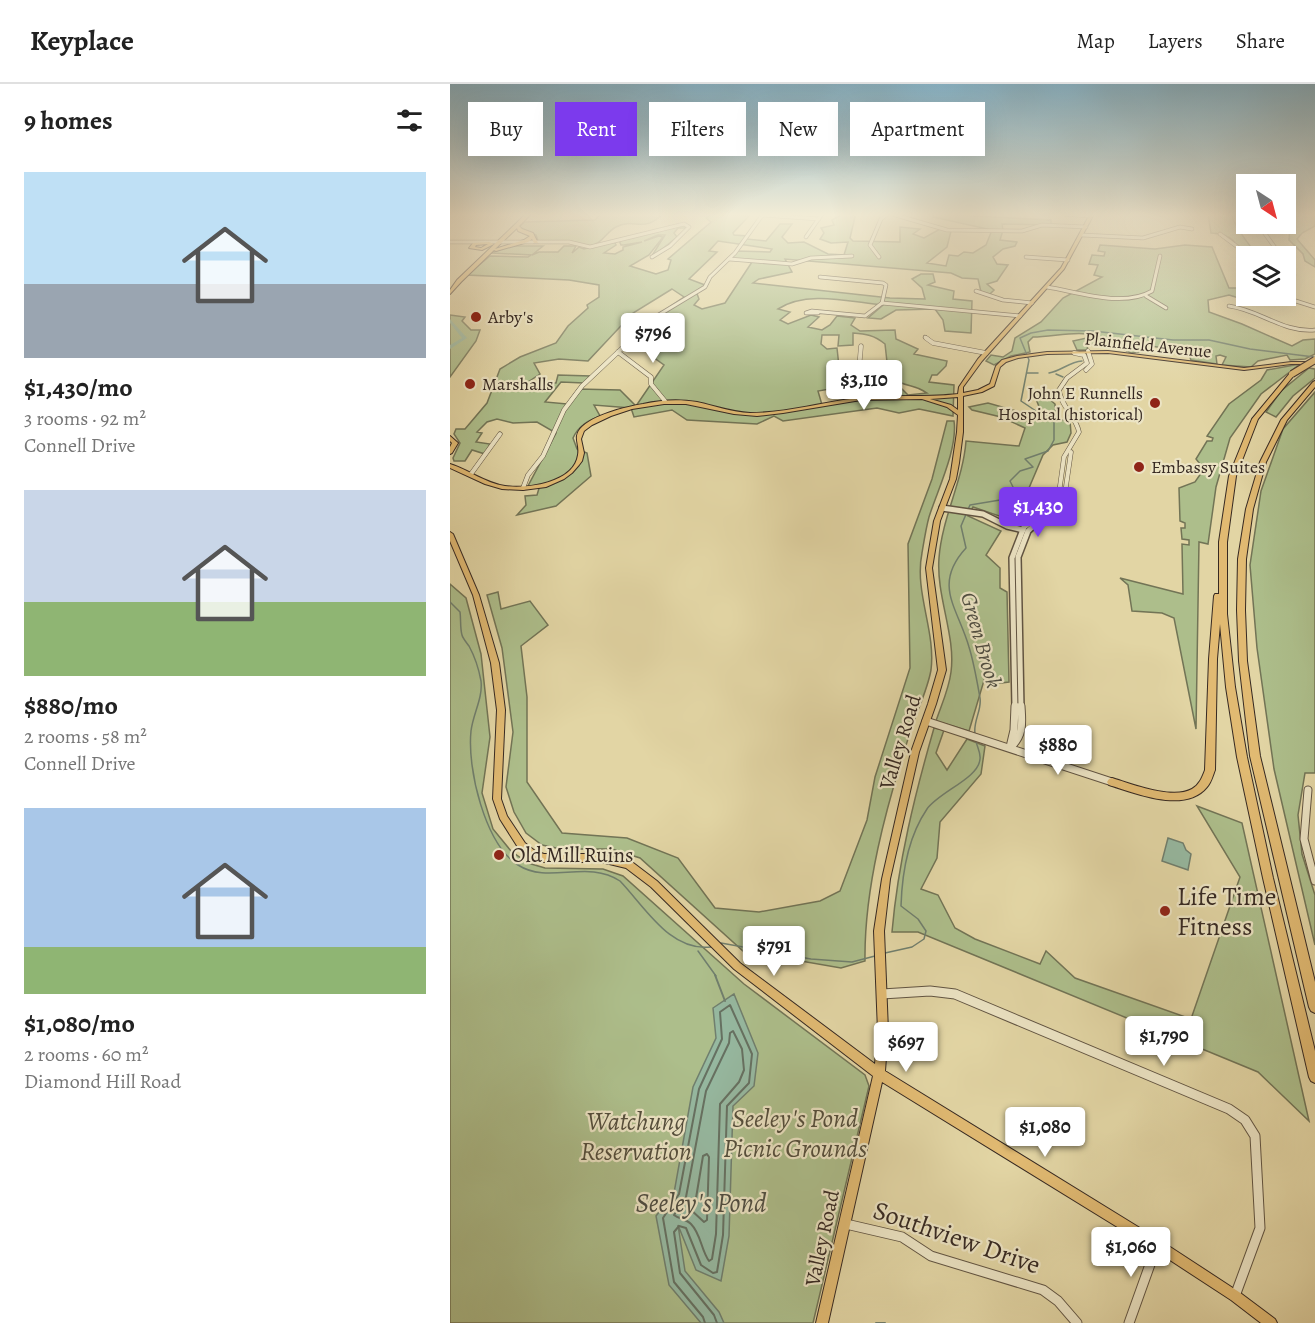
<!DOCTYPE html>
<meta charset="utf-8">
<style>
:root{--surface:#fff;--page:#f6f6f6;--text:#222;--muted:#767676;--line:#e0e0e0;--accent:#7c3aed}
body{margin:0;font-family:Alegreya,serif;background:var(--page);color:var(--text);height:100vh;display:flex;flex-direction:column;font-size:22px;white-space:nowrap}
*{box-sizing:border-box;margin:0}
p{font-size:20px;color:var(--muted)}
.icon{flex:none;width:33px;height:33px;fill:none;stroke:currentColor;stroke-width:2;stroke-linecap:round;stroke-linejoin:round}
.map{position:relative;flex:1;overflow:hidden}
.details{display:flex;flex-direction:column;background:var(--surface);width:450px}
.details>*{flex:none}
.banner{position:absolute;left:18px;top:18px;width:570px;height:54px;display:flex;gap:12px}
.needle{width:39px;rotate:144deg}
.tools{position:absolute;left:786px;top:90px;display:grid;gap:12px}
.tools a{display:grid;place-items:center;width:60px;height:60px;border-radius:0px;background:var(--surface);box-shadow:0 6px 24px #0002;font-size:30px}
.price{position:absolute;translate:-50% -51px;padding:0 14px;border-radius:6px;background:#fff;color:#222;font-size:20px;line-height:39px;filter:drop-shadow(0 2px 3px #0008)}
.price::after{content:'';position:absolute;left:50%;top:36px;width:18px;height:14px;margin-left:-9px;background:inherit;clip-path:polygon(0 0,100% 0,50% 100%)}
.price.on{background:var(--accent);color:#fff}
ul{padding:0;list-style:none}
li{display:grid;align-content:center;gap:12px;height:318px;padding:0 24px}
li span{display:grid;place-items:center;height:186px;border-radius:0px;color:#555}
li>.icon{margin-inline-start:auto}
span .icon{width:108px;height:108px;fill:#fffc;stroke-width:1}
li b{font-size:26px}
h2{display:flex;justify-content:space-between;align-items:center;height:72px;padding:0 24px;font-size:26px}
.chip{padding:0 21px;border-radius:0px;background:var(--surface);box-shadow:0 6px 24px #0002;font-size:21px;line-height:54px}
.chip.on{background:var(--accent);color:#fff}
header{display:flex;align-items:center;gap:36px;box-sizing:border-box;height:84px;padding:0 30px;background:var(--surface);border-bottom:2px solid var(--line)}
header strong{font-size:28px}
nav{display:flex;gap:33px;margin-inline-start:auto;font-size:21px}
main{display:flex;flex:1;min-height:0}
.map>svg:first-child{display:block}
.green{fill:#adbe8b;stroke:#727456;stroke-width:1.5;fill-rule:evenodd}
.water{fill:#96b9a1;stroke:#707f6e;stroke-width:1.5}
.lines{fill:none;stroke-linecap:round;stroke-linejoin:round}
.shore{stroke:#667162;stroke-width:2}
.stream-far1{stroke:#707f6e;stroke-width:1.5}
.stream{stroke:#707f6e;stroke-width:2}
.river{fill:#96b9a1;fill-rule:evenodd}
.minor-far4-casing{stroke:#615442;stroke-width:4.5}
.minor-far3-casing{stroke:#615442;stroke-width:5}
.minor-far2-casing{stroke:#615442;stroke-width:8}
.minor-far1-casing{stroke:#615442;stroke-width:9}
.minor-casing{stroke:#615442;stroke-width:11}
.major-casing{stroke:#362922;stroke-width:2}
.highway-casing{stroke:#362922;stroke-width:2}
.minor-far4{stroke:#ece4c4;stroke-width:3}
.minor-far3{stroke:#ece4c4;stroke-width:4}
.minor-far2{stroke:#ece4c4;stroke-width:5}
.minor-far1{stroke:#ece4c4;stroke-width:7}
.minor{stroke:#ece4c4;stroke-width:9}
.major{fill:#e1ba72;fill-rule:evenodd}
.highway{fill:#e1ba72;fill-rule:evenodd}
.highway-bridge-casing{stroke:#362922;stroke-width:8;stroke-linecap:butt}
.highway-bridge{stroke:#e1ba72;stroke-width:6}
.poi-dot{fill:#8f2418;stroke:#ece4c4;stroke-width:2}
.labels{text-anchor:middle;stroke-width:4.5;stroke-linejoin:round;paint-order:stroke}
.far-poi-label{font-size:18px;fill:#362922;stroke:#ece4c4;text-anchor:start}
.far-street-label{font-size:18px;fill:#362922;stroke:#ece4c4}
.street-label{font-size:21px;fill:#362922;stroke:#ece4c4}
.poi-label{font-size:21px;fill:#362922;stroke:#ece4c4;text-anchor:start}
.water-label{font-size:22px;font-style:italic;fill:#4e4d42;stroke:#ece4c4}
.near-poi-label{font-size:26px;fill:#362922;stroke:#ece4c4;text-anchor:start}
.near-park-label{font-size:26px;font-style:italic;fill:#544e3c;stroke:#ece4c4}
.near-street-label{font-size:26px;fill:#362922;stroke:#ece4c4}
.near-water-label{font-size:27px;font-style:italic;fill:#4e4d42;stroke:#ece4c4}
</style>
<header>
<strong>Keyplace</strong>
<nav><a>Map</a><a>Layers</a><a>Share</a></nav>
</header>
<main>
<section class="details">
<h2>9 homes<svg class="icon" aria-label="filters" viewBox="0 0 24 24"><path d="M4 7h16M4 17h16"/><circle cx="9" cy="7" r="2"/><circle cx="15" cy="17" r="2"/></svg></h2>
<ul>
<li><span style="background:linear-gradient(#bfe0f5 60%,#9aa5b1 0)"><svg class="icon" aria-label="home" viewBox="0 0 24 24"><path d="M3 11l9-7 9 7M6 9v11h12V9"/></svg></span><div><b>$1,430/mo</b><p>3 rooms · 92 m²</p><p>Connell Drive</p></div></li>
<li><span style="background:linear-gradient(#c9d6e8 60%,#8fb573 0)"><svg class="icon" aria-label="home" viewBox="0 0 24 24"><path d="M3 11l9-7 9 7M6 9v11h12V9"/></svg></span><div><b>$880/mo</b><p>2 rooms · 58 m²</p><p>Connell Drive</p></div></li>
<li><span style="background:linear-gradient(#a9c7e8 75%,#8fb573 0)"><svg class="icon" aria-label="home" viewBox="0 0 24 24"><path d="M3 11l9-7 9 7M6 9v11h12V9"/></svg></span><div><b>$1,080/mo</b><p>2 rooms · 60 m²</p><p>Diamond Hill Road</p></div></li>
</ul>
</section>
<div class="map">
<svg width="865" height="1239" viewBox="0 0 865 1239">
<rect width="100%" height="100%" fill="#e2d5a4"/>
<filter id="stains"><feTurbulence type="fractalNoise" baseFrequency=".00333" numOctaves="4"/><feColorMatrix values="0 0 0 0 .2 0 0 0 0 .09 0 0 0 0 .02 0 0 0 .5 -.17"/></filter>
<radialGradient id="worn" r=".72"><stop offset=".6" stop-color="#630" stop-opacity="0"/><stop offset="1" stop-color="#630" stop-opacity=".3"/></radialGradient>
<!-- green -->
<g class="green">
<path d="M151,130H213C192,150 185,133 166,143C156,148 152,160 140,162C135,163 130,160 126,159C114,158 101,158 88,157L86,151L69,143L75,138L145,136Z"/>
<path d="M261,130L299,132L283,149L284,151L298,152L296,155L316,157L330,140H342L332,153L338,159L354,158L378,170L394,171L398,158L381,159L370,155L374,149L371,144L384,141L382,136L389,132V130H403L405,133L400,154L403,157L450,158V143L470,145L463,150L474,154L490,145L501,147L497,163L477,179L496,182L499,171L508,172L514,168L523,169L536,161L542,146L483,133V130L601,136V141L552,140L553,146L550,156L567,158L565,162L553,165L543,173L547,180L558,181L547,197L537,200L544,206L539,211L531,208L528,195L512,194L501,189L335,175L342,188L309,195L303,199L440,214L475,215L472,204L462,195L471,190H483L485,198L478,201L504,207L503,215L522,217L521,249L495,247L493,236L485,225L446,226L431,235L418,234L433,221C400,218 357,206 328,225L340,228L330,236L338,240L361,231L369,233L358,243L372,246L380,241L387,232L405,234L401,241L410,247L445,246L446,255L468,265L464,270L497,277L496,282L487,291H482L479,298L504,301L503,332L469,325L449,329L427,324L333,337L324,332L307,340L237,336L222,326L184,333L181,324L144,321L150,332C138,337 129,341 123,354L127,365L137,369L141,392L106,422L67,431L76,421L75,412L87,411L90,401L78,402L106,349L87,338L63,339L47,335L37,338L27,348L32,349L26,358L40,360L35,370L22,366L15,377H4L3,374L10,359L4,350L6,345H15L37,319L50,285L70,273L106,259L118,242L138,224L137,221L149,213V201L119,196L17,191L40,172L78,173L81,171L41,169L59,162H93L82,171L89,168H108L114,162H126L122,169L129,163L134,165L164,157L166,161L154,169L165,170L173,166V163L192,158L174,161H171L169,156L232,141L238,144H228L224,149L227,153L206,170H203L215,151H208L194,157L209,152L213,153L199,171L180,182L206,190L218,186L221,176L218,175L261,138L256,134ZM268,157L322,165L320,168L286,167L279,175L302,178L275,219L252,225L244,221L249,215L246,207L255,201L239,195L267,168L259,167ZM222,205L234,213L197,238L229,243L203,273L214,281L186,322L170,306L128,305L117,320L95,318L111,298L134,299L140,292L108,291L106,299L78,298L90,290L84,279L109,275L138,277L183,229ZM403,249C416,250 424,251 435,260L437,278L445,285L449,298C462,304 464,300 477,309L458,311L447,300L423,302L426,314L372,321L368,307L380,305L379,295L390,292L387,264L377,265L371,260L372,251H389L388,262L403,261Z"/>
<path d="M758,130H781C787,148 797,156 807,172H796V191C782,172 797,151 761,149Z"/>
<path d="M836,130H865V142L852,149L847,155L865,176V183L855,177L853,170L839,156L840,144L836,138Z"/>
<path d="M650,161L705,165L735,161L762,163L779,204H796V212L818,218L812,221L779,211L758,216L759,228L792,240L842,262L853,256L865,255V270L855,275L840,276L837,271L808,277L801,283L772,281L776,273L770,271L766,272L767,280L741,276L738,268L701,262L696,267L681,269L667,262L638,260L637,266H627L623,257L637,254V250C619,248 601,253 583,253L578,258L580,268L561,272L544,281L536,277L541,271L553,273L562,267L565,254L591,238L613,214L652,193L644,191L648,181L639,180L642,171L654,172L655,168L648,167Z"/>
<path d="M0,231L15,233L12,237L21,246H30L26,257L0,293Z"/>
<path d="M850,280L811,310L780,354L766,403L758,460L749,458L746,645L724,534L712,529L682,527L678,501L670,494L733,510L732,460L739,461V456L732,455L731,444H735V439L730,437L729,404L745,398L754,385L746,375L757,357H762L763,354L757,352L779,320L811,296L817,286Z"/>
<path d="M859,284L865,285V294L843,312L826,333L816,328L831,307Z"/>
<path d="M865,308V689H855L848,731L852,770L865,811V861L824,685L807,564L800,481L811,407L833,345Z"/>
<path d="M588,312L598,314L605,320L606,335L620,337L621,349L617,358L603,361L593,371L576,411L555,434L523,423L518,432L551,447L536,471L550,484V504L557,508L559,598L543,600L535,593L519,647L486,637C491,622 499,605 501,588C506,552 486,512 489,474C492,433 513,397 516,357L569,362L575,344L551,333L522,326L519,323L538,319L573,329L581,327L587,329L590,325L586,315Z"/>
<path d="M497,337H504C508,365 487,407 479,433C476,444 474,457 472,469C464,508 486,547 481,586C477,609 464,632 458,655C436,724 414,804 415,877L391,884L293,867L190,774L162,765H111L92,761L76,749L64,728L56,703L63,648L52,564L37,511L48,508L51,525L80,517L98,541L71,562L77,613V698L112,749L177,754L228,774L265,824L309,828L370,817L390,807L417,736L425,693L460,584L458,460L482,395Z"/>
<path d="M0,500L16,514L31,570L40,653L32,709L43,745L61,767L78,779L95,784L153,785L173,792L294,900L415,991L419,1002L363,1239H0Z"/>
<path d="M484,644L494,646L486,669L497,686L517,655L535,662L531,690L490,738L487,774L471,805L488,811L505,844L525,855L590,880L596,867L625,894L741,935L790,793L747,722L792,739L859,1037L808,988L468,848H442C448,778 465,710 484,644Z"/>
</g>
<!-- water -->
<g class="water">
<path d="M718,754L733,759L736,766L741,770L738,786L712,777Z"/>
<path d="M284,910L308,969L304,1002L283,1022L279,1152L271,1197L246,1186L228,1141L235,1187L269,1228L274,1239H251L219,1201L206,1132L224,1109L243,1003L266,954L263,924Z"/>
</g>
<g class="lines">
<!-- shore -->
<g class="shore">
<path d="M283,947L292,965L294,986L289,998L270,1020L266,1150L262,1175L259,1177C251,1166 251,1150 241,1140C236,1135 229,1135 224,1131L236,1113L256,1007L279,959L280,949Z"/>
<path d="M257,1070L259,1073L257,1136L254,1138L240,1125L246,1114L253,1072Z"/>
<path d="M255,1239L253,1233L224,1198L213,1134L229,1110L249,1005L272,955L270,928L280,921L302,970L299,999L277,1022L273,1151L267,1188L263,1189L251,1181L236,1144L229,1142L224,1148L230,1189L264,1231L267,1239"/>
</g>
<!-- stream-far1 -->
<g class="stream-far1">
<path d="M577,289H588"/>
<path d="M599,289C611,287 619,278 632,277"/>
<path d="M606,290L613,293"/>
<path d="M0,518L10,528C11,535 10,544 12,551C13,555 17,559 19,562C25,573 29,586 31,597C33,614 23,630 21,647C17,685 35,760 68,781C99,801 137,775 170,797C195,823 220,868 261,863"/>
<path d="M525,650C523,637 532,626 530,614C527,597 524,579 519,563C508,524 482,501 516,464L511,442L520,421L550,416L559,409L563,403L560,397L570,387L583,383L575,375L598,367L604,356V334L589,329L571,317L579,276L570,254L581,249L598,246L643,247L723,256H759L800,265L864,273"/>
<path d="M271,859L361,875L402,878L425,872"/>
<path d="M248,867L266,892"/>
<path d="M435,869L462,863L474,855L476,847L468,835L451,822C452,789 458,753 477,725C489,708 529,694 530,675C531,669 527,663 526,657"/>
</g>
<!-- stream -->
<g class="stream">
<path d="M265,891L275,917"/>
<path d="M426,1239H435"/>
</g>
<!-- river -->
<g class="river">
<path d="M0,130H10L0,132Z"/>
<path d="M0,235L17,254L0,265V261L12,254L0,239Z"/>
</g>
<defs>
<g id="minor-far4">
<path d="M442,130L497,146L572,147L592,141L636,143"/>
<path d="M612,130L641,132"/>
<path d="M312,131L369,135"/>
<path d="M808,140L831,172"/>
<path d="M770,150L789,164V179L796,193"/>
<path d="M632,151L693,154L730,143L742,145"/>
<path d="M356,153L372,130"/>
<path d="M0,158H119L140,163L234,140L239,143L220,162L202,173"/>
<path d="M429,173L420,161L431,135L437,130"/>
<path d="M576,173L618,176"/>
<path d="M279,175L342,180L361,174L402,172"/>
<path d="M836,179L844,191L836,202"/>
<path d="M370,193L433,199L436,201L432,219"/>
<path d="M597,203C628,208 673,224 702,207L710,172"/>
<path d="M526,207L553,216L582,219"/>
<path d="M696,212L716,224"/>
<path d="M830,212L865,223"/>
<path d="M432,219L570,232"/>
<path d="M779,222C810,226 833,249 865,246"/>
<path d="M368,229H356L362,227L415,232L432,219"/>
<path d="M475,253L478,255"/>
<path d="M181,255L202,235L255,203L260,193L285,169L313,130"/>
</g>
<g id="minor-far3">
<path d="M476,254L483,259L536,269"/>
<path d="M411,262L408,296L414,315"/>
<path d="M168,268L201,293V300L215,317"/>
<path d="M636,286L642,280L638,267"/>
<path d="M21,390L50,350"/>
<path d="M73,404L78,391L93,372L114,326L132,302L183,254"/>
<path d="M608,416L614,373L629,348C626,332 611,323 609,306L617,294L637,279L634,271L624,269"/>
<path d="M614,416L621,368"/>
</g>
<g id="minor-far2">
<path d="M492,424L533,430L557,442L573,446"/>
<path d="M604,427L613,419L614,414"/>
<path d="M565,624L562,474L574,443L608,419L609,414"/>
<path d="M571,624L568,473L578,447L590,436"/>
</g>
<g id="minor-far1">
<path d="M476,637L662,698"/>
<path d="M560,663L564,646L565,622"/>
<path d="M561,663C574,650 572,639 571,622"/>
<path d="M858,706L854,755L865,797"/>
</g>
<g id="minor">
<path d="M432,910L480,907L505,910L779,1025L795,1036L805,1052L810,1144L785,1212"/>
<path d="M396,1140L452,1153L481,1172L593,1206L608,1217L627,1239"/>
<path d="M679,1239L707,1161"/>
</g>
<g id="major">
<path d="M640,130H644L614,185L532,277L513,303V309L528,306L540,300L546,282L552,276L567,272L597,268L658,267L794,284L841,278H864L865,280H841L794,286L658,269L597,270L568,274L556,278L550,283L544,302L532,308L513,312V348L509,379L506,395L490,437L482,484L496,586L486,620L469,668L440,795L434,847L438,947L435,987L711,1157L789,1208L825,1235L827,1239H811L781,1216L703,1165L432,998L378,1239H366L423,992L284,885L201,803L176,784L151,778H94L79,773L69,765L50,735L43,715L47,626L41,579L23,511L0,457V448L3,450L29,511L49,579L55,626L51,715L57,732L75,759L85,767L94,770H151L182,778L207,797L290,879L425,980L428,947L424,847L432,795L461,668L478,620L488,586L476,484L484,437L500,395L507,348L508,331L497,323L472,315L411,316L333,329L307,332L284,330L236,320H214L182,325L161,332L142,341L134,347L131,355L134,369L132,377L129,381L122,389L114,395L96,403L73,406L52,405L35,400L0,384V380C19,386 35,399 55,402C77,405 124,399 128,371C130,360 123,354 130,345C142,331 175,323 193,320C211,316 229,315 247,318C265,322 282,328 300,329C337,329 372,318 408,314C442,310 475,314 508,310L509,303L528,275L611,184ZM508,313V326L501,321L480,315Z"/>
<path d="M0,352L8,359L2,369L0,370V363L2,359L0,357Z"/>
</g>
<g id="highway">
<path d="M76,130H81L69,142L72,145L83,149L88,159H84L82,155L78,158L46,167L44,166L11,198L0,210V206L7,196ZM67,144L68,147L80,152L74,156L45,165Z"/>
<path d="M39,158L44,160L32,166L19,164L23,159ZM38,160L31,164L25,163L26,161Z"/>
<path d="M840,289L845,290L808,335L786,392L777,458V530L785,603L797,673L823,794L865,967V999L861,997L859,993L813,794L787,673L776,603L770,540L767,575L765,686C763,691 761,699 757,703C735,730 685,709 659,701L657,698L659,695L662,694C682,700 722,716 742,705C749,701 752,694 755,686L759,575L764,512L765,510H769V458L779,392L802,335Z"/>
<path d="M865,297V303L837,336L816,378L803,425L796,475L795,526L797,577L810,672L865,898V929L861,927L859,923L800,672L789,577L787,526L788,475L796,425L810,378L831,336L863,298Z"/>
</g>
</defs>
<!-- minor-far4 casing -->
<use href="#minor-far4" class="minor-far4-casing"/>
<!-- minor-far3 casing -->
<use href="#minor-far3" class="minor-far3-casing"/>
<!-- minor-far2 casing -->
<use href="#minor-far2" class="minor-far2-casing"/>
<!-- minor-far1 casing -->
<use href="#minor-far1" class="minor-far1-casing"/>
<!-- minor casing -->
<use href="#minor" class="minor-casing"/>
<!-- major casing -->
<use href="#major" class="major-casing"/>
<!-- highway casing -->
<use href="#highway" class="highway-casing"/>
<!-- minor-far4 -->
<use href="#minor-far4" class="minor-far4"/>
<!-- minor-far3 -->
<use href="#minor-far3" class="minor-far3"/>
<!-- minor-far2 -->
<use href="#minor-far2" class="minor-far2"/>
<!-- minor-far1 -->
<use href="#minor-far1" class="minor-far1"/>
<!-- minor -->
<use href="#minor" class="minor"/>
<!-- major -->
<use href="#major" class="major"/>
<!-- highway -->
<use href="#highway" class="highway"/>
<defs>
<path id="highway-bridge" d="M842,290L865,276"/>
</defs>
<!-- highway-bridge casing -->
<use href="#highway-bridge" class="highway-bridge-casing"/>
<!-- highway-bridge -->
<use href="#highway-bridge" class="highway-bridge"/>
</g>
<!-- sky -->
<linearGradient id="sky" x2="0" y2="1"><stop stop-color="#87b6cc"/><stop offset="0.43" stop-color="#f2ecd6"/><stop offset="1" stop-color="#f2ecd6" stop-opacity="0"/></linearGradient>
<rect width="865" height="304" fill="url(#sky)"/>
<!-- markers -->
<g class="poi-dot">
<circle cx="26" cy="233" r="6"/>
<circle cx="20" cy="300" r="6"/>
<circle cx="705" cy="319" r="6"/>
<circle cx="689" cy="383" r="6"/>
<circle cx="49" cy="771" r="6"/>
<circle cx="715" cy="827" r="6"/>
</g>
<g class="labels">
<!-- far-poi labels -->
<g class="far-poi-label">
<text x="38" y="239">Arby's</text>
<text x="32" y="306">Marshalls</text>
<text x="693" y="315" text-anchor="end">John E Runnells<tspan x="693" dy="21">Hospital (historical)</tspan></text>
<text x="701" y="389">Embassy Suites</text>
</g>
<!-- far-street labels -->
<g class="far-street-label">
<text transform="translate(698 261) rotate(6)" y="6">Plainfield Avenue</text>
</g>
<!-- street labels -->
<g class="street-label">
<text transform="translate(450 658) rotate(-73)" y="7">Valley Road</text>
<text transform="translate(372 1154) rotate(-78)" y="7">Valley Road</text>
</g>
<!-- poi labels -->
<g class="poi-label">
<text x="61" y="778">Old Mill Ruins</text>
</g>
<!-- water labels -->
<g class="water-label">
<text transform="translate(532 556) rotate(74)" y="8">Green Brook</text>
</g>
<!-- near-poi labels -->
<g class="near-poi-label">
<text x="727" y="821">Life Time<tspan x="727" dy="30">Fitness</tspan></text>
</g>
<!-- near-park labels -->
<g class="near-park-label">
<text x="345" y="1043">Seeley's Pond<tspan x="345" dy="30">Picnic Grounds</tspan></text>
<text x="186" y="1046">Watchung<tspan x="186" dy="30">Reservation</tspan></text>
</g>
<!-- near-street labels -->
<g class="near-street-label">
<text transform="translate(507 1153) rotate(19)" y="9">Southview Drive</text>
</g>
<!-- near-water labels -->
<g class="near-water-label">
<text x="251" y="1128">Seeley's Pond</text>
</g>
</g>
<rect width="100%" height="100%" filter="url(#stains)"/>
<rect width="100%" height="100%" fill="url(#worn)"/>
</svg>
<div class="tools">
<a><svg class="needle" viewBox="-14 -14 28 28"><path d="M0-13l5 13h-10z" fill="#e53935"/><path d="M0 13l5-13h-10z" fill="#767676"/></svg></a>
<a><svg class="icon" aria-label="layers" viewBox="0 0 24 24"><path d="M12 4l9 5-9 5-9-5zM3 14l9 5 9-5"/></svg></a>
</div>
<b class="price" style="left:203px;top:280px">$796</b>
<b class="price" style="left:414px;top:327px">$3,110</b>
<b class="price on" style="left:588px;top:454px">$1,430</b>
<b class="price" style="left:608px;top:692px">$880</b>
<b class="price" style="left:324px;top:893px">$791</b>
<b class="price" style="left:714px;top:983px">$1,790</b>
<b class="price" style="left:456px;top:989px">$697</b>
<b class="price" style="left:595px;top:1074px">$1,080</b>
<b class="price" style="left:681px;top:1194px">$1,060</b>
<div class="banner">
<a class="chip">Buy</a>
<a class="chip on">Rent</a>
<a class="chip">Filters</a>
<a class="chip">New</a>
<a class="chip">Apartment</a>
</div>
</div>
</main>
